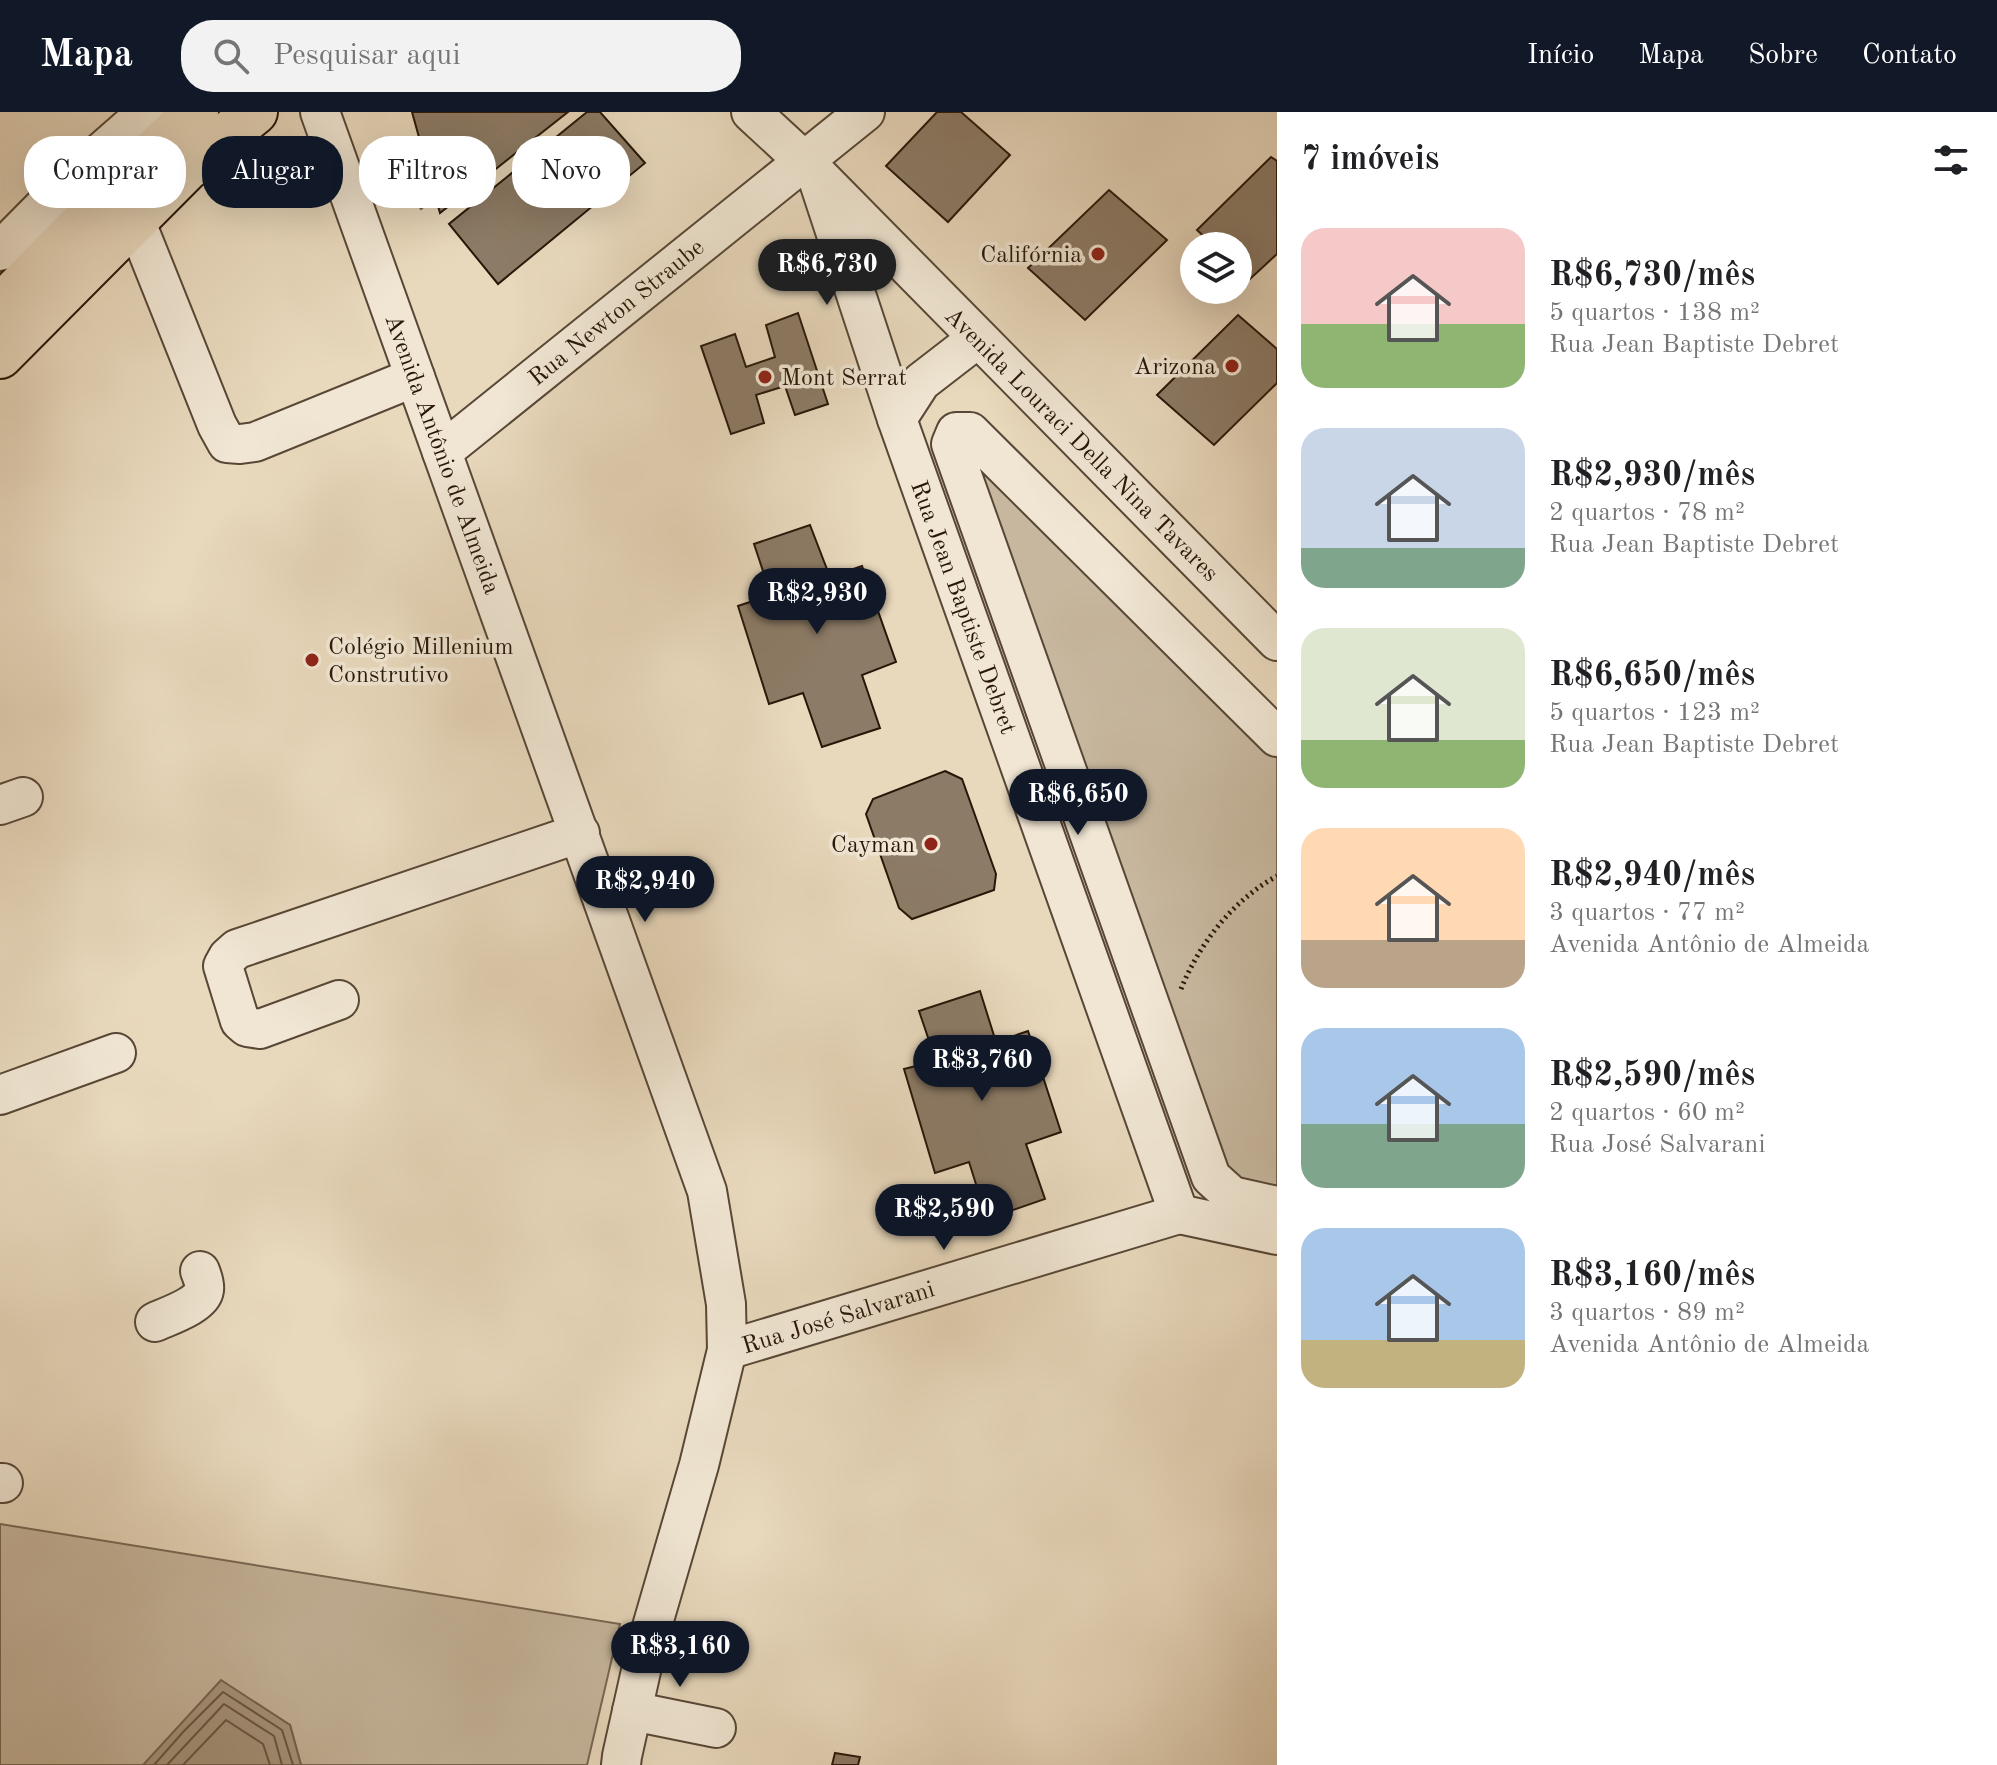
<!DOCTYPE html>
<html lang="pt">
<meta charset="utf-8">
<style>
:root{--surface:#fff;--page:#f2f2f2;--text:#202124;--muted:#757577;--accent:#111827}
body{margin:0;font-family:"Old Standard TT",serif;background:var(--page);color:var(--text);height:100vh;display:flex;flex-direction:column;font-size:30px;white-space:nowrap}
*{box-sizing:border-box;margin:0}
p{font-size:26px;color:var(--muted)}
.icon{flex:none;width:44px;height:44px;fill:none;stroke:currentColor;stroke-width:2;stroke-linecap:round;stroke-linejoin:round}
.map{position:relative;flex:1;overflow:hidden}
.details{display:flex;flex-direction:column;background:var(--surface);width:720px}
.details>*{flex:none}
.top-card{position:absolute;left:24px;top:24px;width:760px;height:72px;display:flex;gap:16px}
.buttons{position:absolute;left:1180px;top:120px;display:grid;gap:16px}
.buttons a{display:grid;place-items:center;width:72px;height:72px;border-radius:50%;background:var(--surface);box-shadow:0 8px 32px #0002;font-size:40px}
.price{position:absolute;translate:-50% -68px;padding:0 18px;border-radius:28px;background:var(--accent);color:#fff;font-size:26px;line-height:52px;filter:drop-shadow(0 2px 4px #0008)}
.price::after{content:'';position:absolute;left:50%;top:48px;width:24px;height:18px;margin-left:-12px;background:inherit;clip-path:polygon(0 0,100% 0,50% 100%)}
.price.active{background:#222;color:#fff}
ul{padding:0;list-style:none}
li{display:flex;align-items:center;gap:24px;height:200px;padding:0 24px}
li span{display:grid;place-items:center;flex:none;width:224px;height:160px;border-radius:24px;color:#555}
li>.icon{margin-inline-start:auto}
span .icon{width:96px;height:96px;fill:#fffc;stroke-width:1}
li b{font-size:34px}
h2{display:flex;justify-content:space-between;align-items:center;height:96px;padding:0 24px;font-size:34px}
.tag{padding:0 28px;border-radius:32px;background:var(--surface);box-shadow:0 8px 32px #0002;font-size:28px;line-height:72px}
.tag.active{background:var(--accent);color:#fff}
header{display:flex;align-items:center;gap:48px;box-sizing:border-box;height:112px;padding:0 40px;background:var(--accent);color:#fff}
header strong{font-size:38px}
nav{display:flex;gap:44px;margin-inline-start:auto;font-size:28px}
.search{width:560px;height:72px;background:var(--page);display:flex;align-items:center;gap:20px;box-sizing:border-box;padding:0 28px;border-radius:32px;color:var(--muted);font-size:30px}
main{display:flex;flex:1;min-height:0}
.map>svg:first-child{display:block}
.green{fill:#c7b79e;stroke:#786754;stroke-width:2}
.water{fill:#a7967f;stroke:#746350;stroke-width:2}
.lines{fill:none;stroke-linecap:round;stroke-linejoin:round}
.shore{stroke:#685644;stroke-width:2}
.building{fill:#8c7b66;stroke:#281709;stroke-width:2}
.minor-casing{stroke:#584736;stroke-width:42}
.major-casing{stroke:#281709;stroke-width:48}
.path{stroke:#281709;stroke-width:5;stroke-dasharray:2 4;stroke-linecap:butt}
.minor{stroke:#f0e6d3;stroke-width:38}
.major{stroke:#e8d8bc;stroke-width:44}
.poi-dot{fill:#8f2418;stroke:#f0e6d3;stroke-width:3}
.labels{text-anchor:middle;stroke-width:7;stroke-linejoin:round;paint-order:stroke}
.poi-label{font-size:24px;fill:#281709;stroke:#f0e6d3;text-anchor:end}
.street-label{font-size:24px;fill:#281709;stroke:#f0e6d3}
</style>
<header>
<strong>Mapa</strong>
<div class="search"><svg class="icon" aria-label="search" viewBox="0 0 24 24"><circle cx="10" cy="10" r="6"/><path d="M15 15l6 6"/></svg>Pesquisar aqui</div>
<nav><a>Início</a><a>Mapa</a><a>Sobre</a><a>Contato</a></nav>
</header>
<main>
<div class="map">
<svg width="1277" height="1653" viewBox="0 0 1277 1653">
<rect width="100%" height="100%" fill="#e8d8bc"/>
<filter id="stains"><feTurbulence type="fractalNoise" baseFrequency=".0025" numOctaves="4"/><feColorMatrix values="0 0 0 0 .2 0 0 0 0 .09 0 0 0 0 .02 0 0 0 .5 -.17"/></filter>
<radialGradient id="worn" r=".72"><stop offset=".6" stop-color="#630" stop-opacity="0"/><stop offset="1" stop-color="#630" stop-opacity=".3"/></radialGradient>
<!-- green -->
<g class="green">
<path d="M952,306L1277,608V1103L1227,1093Z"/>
<path d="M0,1412L620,1512L587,1653H301L290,1613L145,1653H0Z"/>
</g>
<!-- water -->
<g class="water">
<path d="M439,51L453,70L421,97L407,78Z"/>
<path d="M221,1568L290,1613L301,1653H143Z"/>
</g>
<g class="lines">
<!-- shore -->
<g class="shore">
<path d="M154,1653L184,1619L223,1580L282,1618L293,1653"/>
<path d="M167,1653L224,1592L274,1624L282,1653"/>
<path d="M183,1653L226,1608L263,1632L270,1653"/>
</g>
</g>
<!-- building -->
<g class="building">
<path d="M412,0H568L440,101Z"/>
<path d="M587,0H600L645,51L498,172L449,112Z"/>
<path d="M937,0H961L1010,43L948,110L886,54Z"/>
<path d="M1271,45L1277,49V142L1250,167L1238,156V134H1214L1197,118Z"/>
<path d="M1109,78L1167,128L1085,208L1028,156Z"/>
<path d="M798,201L828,292L795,303L785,274L756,283L764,311L731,322L701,234L735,222L746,255L775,245L766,213Z"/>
<path d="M1238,203L1277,237V271L1214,333L1157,283Z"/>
<path d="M810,413L830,465L862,454L896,550L862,563L880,616L822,635L803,581L769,592L738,494L771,483L754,432Z"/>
<path d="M945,659L962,667L996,762L994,778L912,807L899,796L866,702L873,687Z"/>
<path d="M980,879L996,930L1028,919L1061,1020L1026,1032L1045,1087L987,1107L969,1050L935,1061L904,957L936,949L919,899Z"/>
<path d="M835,1641L860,1645L858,1653H832Z"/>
</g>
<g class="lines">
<defs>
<g id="minor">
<path d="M320,0L707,1079L726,1192L727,1238L699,1353L647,1532L622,1644L621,1653"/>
<path d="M751,0L804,49L1277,529"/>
<path d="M817,64L897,307L1179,1102L1277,1123"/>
<path d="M135,108L217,313L227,331L240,332L255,330L415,265"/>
<path d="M0,139L73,65L147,0"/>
<path d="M897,307L921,270L978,226"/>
<path d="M442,340L865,0"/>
<path d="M1277,625L970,320H956L951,332L1211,1065L1232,1084L1277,1094"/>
<path d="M0,693L23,685"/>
<path d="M339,888L260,917L247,915L240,909L223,854L228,845L237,837L580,721"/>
<path d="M0,983L116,941"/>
<path d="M155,1210C168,1204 202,1193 204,1178C205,1172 202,1164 200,1159"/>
<path d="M727,1238L1179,1102"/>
<path d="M0,1371H3"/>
<path d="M632,1599L716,1616"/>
</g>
<g id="major">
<path d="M0,195L148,45L196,0"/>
<path d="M0,244L186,57L255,0"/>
</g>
</defs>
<!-- minor casing -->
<use href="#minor" class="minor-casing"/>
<!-- major casing -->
<use href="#major" class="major-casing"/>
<!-- path -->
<path class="path" d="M1181,877C1199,832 1233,788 1277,764"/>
<!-- minor -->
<use href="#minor" class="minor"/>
<!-- major -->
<use href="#major" class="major"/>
</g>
<!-- markers -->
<g class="poi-dot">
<circle cx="1098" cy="142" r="8"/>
<circle cx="1232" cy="254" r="8"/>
<circle cx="765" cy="265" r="8"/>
<circle cx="312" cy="548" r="8"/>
<circle cx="931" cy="732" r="8"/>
</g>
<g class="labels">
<!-- poi labels -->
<g class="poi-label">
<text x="1082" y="150">Califórnia</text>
<text x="1216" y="262">Arizona</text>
<text x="781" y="273" text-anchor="start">Mont Serrat</text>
<text x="328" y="542" text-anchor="start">Colégio Millenium<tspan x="328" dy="28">Construtivo</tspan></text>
<text x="915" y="740">Cayman</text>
</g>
<!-- street labels -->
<g class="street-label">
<text transform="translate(616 200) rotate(-39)" y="8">Rua Newton Straube</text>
<text transform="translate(1082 332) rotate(45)" y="8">Avenida Louraci Della Nina Tavares</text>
<text transform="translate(443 342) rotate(70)" y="8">Avenida Antônio de Almeida</text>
<text transform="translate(964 495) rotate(70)" y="8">Rua Jean Baptiste Debret</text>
<text transform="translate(838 1205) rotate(-17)" y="8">Rua José Salvarani</text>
</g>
</g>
<rect width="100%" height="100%" filter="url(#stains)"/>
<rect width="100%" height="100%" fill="url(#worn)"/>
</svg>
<div class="buttons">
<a><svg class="icon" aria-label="layers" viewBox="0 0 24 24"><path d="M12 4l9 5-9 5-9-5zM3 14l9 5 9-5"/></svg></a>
</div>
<b class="price active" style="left:827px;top:195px">R$6,730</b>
<b class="price" style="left:817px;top:524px">R$2,930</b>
<b class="price" style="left:1078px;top:725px">R$6,650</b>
<b class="price" style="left:645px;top:812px">R$2,940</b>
<b class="price" style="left:982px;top:991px">R$3,760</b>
<b class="price" style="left:944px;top:1140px">R$2,590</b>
<b class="price" style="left:680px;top:1577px">R$3,160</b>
<div class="top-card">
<a class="tag">Comprar</a>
<a class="tag active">Alugar</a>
<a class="tag">Filtros</a>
<a class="tag">Novo</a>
</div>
</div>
<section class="details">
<h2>7 imóveis<svg class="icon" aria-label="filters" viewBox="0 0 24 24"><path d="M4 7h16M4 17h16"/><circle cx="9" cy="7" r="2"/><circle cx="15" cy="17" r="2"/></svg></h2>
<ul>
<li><span style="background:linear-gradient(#f6c9c9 60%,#8fb573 0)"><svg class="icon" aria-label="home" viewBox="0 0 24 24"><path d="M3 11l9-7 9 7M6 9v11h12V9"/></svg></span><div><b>R$6,730/mês</b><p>5 quartos · 138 m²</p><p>Rua Jean Baptiste Debret</p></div></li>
<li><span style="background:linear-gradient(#c9d6e8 75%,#7fa58c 0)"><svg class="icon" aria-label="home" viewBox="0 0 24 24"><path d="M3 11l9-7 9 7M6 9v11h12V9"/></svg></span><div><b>R$2,930/mês</b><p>2 quartos · 78 m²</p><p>Rua Jean Baptiste Debret</p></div></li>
<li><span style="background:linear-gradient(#dfe7d0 70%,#8fb573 0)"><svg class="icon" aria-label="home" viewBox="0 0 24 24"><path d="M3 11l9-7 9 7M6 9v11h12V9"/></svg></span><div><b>R$6,650/mês</b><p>5 quartos · 123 m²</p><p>Rua Jean Baptiste Debret</p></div></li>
<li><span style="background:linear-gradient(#ffd9b3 70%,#b9a48a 0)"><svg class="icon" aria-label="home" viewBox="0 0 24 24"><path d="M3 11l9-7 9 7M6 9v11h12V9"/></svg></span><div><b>R$2,940/mês</b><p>3 quartos · 77 m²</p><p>Avenida Antônio de Almeida</p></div></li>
<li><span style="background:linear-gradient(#a9c7e8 60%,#7fa58c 0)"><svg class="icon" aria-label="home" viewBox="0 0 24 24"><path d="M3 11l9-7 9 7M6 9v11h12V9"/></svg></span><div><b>R$2,590/mês</b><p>2 quartos · 60 m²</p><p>Rua José Salvarani</p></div></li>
<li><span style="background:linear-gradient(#a9c7e8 70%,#c2b280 0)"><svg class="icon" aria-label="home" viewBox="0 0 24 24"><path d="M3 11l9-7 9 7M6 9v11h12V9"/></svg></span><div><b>R$3,160/mês</b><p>3 quartos · 89 m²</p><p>Avenida Antônio de Almeida</p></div></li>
</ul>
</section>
</main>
